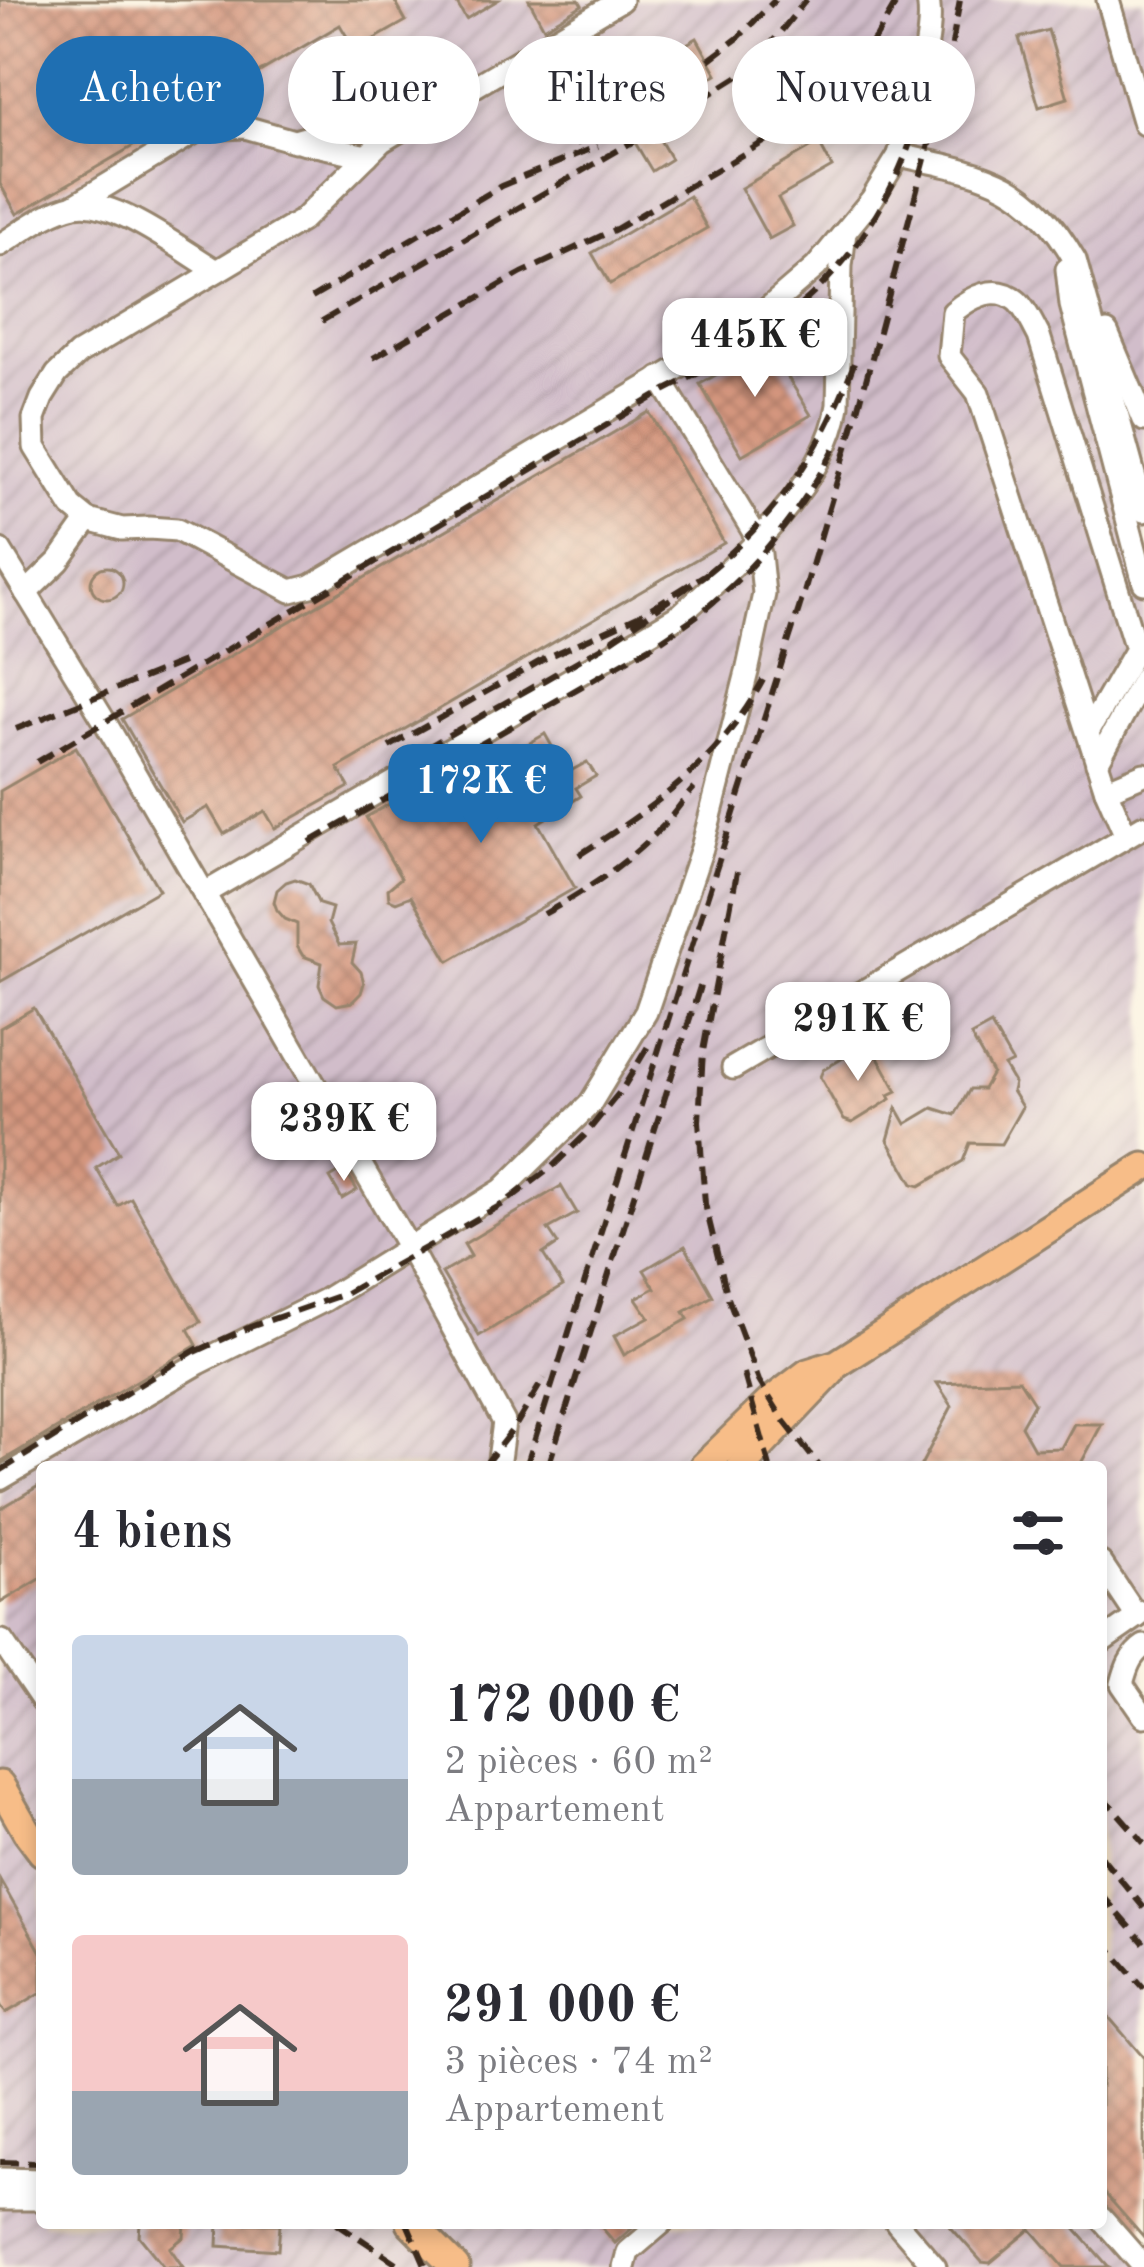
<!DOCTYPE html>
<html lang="fr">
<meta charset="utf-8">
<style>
:root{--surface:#fff;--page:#f7f7f7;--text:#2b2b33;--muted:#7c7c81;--accent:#1f6fb2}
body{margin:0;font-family:"Old Standard TT",serif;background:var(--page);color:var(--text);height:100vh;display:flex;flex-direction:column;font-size:45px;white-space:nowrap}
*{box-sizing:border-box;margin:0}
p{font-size:39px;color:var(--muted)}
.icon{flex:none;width:66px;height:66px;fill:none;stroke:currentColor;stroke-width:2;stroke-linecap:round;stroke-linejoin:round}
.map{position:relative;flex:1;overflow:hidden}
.sheet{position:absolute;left:36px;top:1461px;width:1071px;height:768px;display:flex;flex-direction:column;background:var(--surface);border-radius:12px;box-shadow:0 6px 18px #0003}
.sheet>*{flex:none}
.banner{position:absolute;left:36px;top:36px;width:1074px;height:108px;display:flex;gap:24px}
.price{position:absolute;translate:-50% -102px;padding:0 27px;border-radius:24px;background:#fff;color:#222;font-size:39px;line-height:78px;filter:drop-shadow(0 3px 6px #0008)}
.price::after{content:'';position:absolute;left:50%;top:72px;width:36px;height:27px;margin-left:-18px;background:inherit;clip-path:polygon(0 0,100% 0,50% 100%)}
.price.on{background:var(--accent);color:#fff}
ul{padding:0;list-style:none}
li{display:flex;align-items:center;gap:36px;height:300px;padding:0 36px}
li span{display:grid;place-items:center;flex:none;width:336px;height:240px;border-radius:12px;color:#555}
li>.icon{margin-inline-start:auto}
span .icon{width:144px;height:144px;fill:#fffc;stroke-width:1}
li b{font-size:51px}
h2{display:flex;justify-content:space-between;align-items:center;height:144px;padding:0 36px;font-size:51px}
.tag{padding:0 42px;border-radius:54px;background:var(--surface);box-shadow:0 6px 18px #0003;font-size:42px;line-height:108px}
.tag.on{background:var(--accent);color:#fff}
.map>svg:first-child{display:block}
.industrial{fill:url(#industrial-furrows);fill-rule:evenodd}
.building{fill:url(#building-cross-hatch)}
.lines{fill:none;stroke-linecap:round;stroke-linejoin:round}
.minor-casing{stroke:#96846d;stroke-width:27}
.major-casing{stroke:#96846d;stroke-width:33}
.minor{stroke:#fff;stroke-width:21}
.major{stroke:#f7bd88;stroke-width:27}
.rail{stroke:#3b2a1e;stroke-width:6;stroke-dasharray:18 9;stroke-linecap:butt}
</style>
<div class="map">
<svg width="1144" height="2267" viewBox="0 0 1144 2267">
<defs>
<pattern id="industrial-furrows" width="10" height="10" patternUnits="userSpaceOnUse" patternTransform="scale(3)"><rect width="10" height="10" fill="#d1bdca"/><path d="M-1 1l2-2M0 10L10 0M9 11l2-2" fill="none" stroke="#ab9aa3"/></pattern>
<pattern id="building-cross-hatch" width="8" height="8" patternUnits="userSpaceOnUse" patternTransform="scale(3)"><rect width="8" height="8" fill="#d4967e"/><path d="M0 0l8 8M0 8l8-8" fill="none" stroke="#ad7b67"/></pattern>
</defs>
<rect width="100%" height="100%" fill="#fcf5e5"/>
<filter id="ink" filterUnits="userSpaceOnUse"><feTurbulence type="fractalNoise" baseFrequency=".00833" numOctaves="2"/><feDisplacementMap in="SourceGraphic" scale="24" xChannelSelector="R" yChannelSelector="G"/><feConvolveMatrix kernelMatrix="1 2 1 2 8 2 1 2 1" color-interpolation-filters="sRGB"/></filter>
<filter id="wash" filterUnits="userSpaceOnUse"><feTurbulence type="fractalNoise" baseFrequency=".004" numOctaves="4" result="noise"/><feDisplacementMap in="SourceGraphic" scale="48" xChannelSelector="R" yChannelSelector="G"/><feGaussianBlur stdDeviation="2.7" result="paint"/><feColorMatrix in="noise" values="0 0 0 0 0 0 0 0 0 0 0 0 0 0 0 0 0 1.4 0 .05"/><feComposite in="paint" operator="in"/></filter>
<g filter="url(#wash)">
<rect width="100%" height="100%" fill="#f1ddbc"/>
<!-- industrial -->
<path class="industrial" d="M0,0H1144V2267H0ZM42,1467H1101V2223H42Z"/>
<g id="blocks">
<!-- building -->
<g class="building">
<path d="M0,0H394L406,21L355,50L340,25L17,214L0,184Z"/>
<path d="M455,0H498L466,19Z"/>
<path d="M529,0H579L582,5L544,28Z"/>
<path d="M1048,30L1068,98L1039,107L1019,38Z"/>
<path d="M597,31L625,79L697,38L717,74L646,116L671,159L652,171L616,111L572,137L533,70Z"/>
<path d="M819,143L832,167L778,198L793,226L769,239L741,188Z"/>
<path d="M689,196L707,228L610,284L592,253Z"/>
<path d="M768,345L811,415L742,455L700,384Z"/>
<path d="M649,412L724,543L338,768L349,787L275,828L265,811L224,834L208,807L182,822L122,719Z"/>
<circle cx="107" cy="583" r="16"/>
<path d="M545,734L567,773L587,762L596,776L576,788L581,796L538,823L575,888L449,961L411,896L396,902L389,899L388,889L401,878L366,817L432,780L441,795Z"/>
<path d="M76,747L159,890L0,982V791Z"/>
<path d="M295,879L309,884L319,904L332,908L328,923L339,945L356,944L352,962L361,972L364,983L361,993L352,1002L337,1005L324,996L319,985L322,963L303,956L297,946V924L285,919L277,910L274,902L277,890L286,882Z"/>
<path d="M34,1008L119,1153L96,1168L118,1206L131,1198L201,1322L188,1329L197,1345L0,1462V1028Z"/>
<path d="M991,1025L1012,1062L1004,1066L1014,1083L1012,1091L1022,1107L1001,1144L970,1143L963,1161L920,1186L913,1184L888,1140L897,1108L906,1124L933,1108L955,1115L970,1089H983L992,1073L971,1036Z"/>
<path d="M865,1045L873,1048L897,1091L889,1095L891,1099L852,1123L844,1120L820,1077L823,1070Z"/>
<path d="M345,1169L357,1190L342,1199L330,1178Z"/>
<path d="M561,1186L577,1213L548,1229L558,1244L543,1254L563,1286L479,1336L442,1273L471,1256L464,1244Z"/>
<path d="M685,1246L713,1296L684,1312L688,1319L624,1355L614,1336L649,1317L636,1298L655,1288L644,1270Z"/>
<path d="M1019,1380L1034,1403L1021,1426L1034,1449L1061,1448L1074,1424H1102L1079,1467H920L952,1406L937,1383Z"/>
<path d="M42,1484V1578L0,1603V1509Z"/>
<path d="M0,1880L42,1954V1992L6,2013L0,2005Z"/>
<path d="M1101,2008L1144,2058V2238L1101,2189Z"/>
<path d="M140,2223H185L184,2237L170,2248L183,2267H164L139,2236Z"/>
<path d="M219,2223L280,2224L278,2250L218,2246Z"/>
<path d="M598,2223H638L615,2243Z"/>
<path d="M947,2223H1070L1109,2267H1064L1031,2229L990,2263L982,2262Z"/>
</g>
</g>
</g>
<g filter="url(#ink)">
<use href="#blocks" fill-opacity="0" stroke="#96846d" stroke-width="3"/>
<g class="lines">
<defs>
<g id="minor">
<path d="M621,0L382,141L301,221L78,354L57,374L42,398L34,419L35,447L72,507L88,520L122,529L149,528L177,530L291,591L311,586L744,329L816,267L872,199L899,155C986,174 1028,179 1075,260L1144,511"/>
<path d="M1108,0L1144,124"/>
<path d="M301,142L367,156"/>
<path d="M899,155C909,115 936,38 928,0"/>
<path d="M74,205L200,129L245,127L294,141L326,132L355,107L377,75"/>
<path d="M0,245C23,231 48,211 75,205C113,197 183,251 217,271"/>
<path d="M1067,269L1071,305L1144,583"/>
<path d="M1107,332L1144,420"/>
<path d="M0,550L105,722L413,1255L504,1422L498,1467"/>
<path d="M26,593L59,561L88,520"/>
<path d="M1088,732L1136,649L1039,336C1033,325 1026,309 1017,301C996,283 971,297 953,312L949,356L978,393L1106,790L1126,836"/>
<path d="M1097,763L1144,677"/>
<path d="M1106,790L1144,774"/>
<path d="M205,893L680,615C737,564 827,483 838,405L841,266L845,232"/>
<path d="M733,1068L1144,826"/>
<path d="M0,1479L199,1363L325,1300L502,1190L590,1104L646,1012L702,848L747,672L764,594L760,554L753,531L660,378"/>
<path d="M1101,1563L1137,1617"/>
<path d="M2,1641L42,1700"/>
<path d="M1101,1642L1144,1612"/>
<path d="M1144,1646C1130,1655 1126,1669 1122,1684L1144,1716"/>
<path d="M0,2179L42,2180"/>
<path d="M0,2199H42"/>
<path d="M1101,2218L1144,2267"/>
<path d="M897,2223L935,2267"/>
<path d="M624,2267L628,2252L662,2223"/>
</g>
<g id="major">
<path d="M703,1467L771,1401L808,1373L837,1364L1144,1167"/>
<path d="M741,1467L831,1372"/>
<path d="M0,1785L27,1832L42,1852"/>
<path d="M411,2223L455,2267"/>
</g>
</defs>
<!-- minor casing -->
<use href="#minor" class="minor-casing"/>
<!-- major casing -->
<use href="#major" class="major-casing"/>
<!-- minor -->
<use href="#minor" class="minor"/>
<!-- major -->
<use href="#major" class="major"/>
<!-- rail -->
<g class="rail">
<path d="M709,60L738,38L775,0"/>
<path d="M654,129L737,77L770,45L806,0"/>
<path d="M576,144L620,118"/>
<path d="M312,298L501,186L598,146"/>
<path d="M322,321L634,141"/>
<path d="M373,358L522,273L616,229L786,129L819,102L853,67L877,36L898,0"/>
<path d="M706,574C781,513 825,445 857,355"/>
<path d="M16,729L183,662"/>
<path d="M389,747L546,658L640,615L706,574L602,647L400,763"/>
<path d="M37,762L666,390C797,324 872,261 919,118"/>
<path d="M310,842L657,643C673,632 689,622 704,610C758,566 807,503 838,441"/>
<path d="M579,855C655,806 719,762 763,680"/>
<path d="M737,872L703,1051L699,1121L705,1204L728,1298L759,1381L784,1421L820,1467"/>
<path d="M544,914C587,890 629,862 663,826C674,814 683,800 694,788"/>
<path d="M195,1352L250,1327L344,1294L503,1204L552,1167L584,1136L623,1088L650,1043"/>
<path d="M744,1374L770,1467"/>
<path d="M483,1467L516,1425L544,1378"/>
<path d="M526,1467L803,596L858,410L944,88L960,0"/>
<path d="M548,1467L702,980"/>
<path d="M0,1471L207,1343"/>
<path d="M1101,1794L1144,1843"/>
<path d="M1101,1856L1144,1908"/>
<path d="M1101,1894L1144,1943"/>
<path d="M1101,1939L1144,1988"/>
<path d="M0,2162L42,2163"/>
<path d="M337,2223L403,2267"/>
<path d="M407,2223L426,2267"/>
</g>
</g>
</g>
</svg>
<b class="price" style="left:755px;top:400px">445K €</b>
<b class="price on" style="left:481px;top:846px">172K €</b>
<b class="price" style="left:858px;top:1084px">291K €</b>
<b class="price" style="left:344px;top:1184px">239K €</b>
<div class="banner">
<a class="tag on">Acheter</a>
<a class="tag">Louer</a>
<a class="tag">Filtres</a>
<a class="tag">Nouveau</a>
</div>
<section class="sheet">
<h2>4 biens<svg class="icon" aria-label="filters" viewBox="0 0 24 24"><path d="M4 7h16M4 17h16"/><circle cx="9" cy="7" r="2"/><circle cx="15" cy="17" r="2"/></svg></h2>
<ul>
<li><span style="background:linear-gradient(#c9d6e8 60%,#9aa5b1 0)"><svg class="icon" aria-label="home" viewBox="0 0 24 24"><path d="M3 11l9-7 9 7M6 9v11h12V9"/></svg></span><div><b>172 000 €</b><p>2 pièces · 60 m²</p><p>Appartement</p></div></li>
<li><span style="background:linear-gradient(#f6c9c9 65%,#9aa5b1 0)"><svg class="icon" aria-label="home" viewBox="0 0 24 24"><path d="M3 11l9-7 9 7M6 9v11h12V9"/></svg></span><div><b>291 000 €</b><p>3 pièces · 74 m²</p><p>Appartement</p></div></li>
</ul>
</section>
</div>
